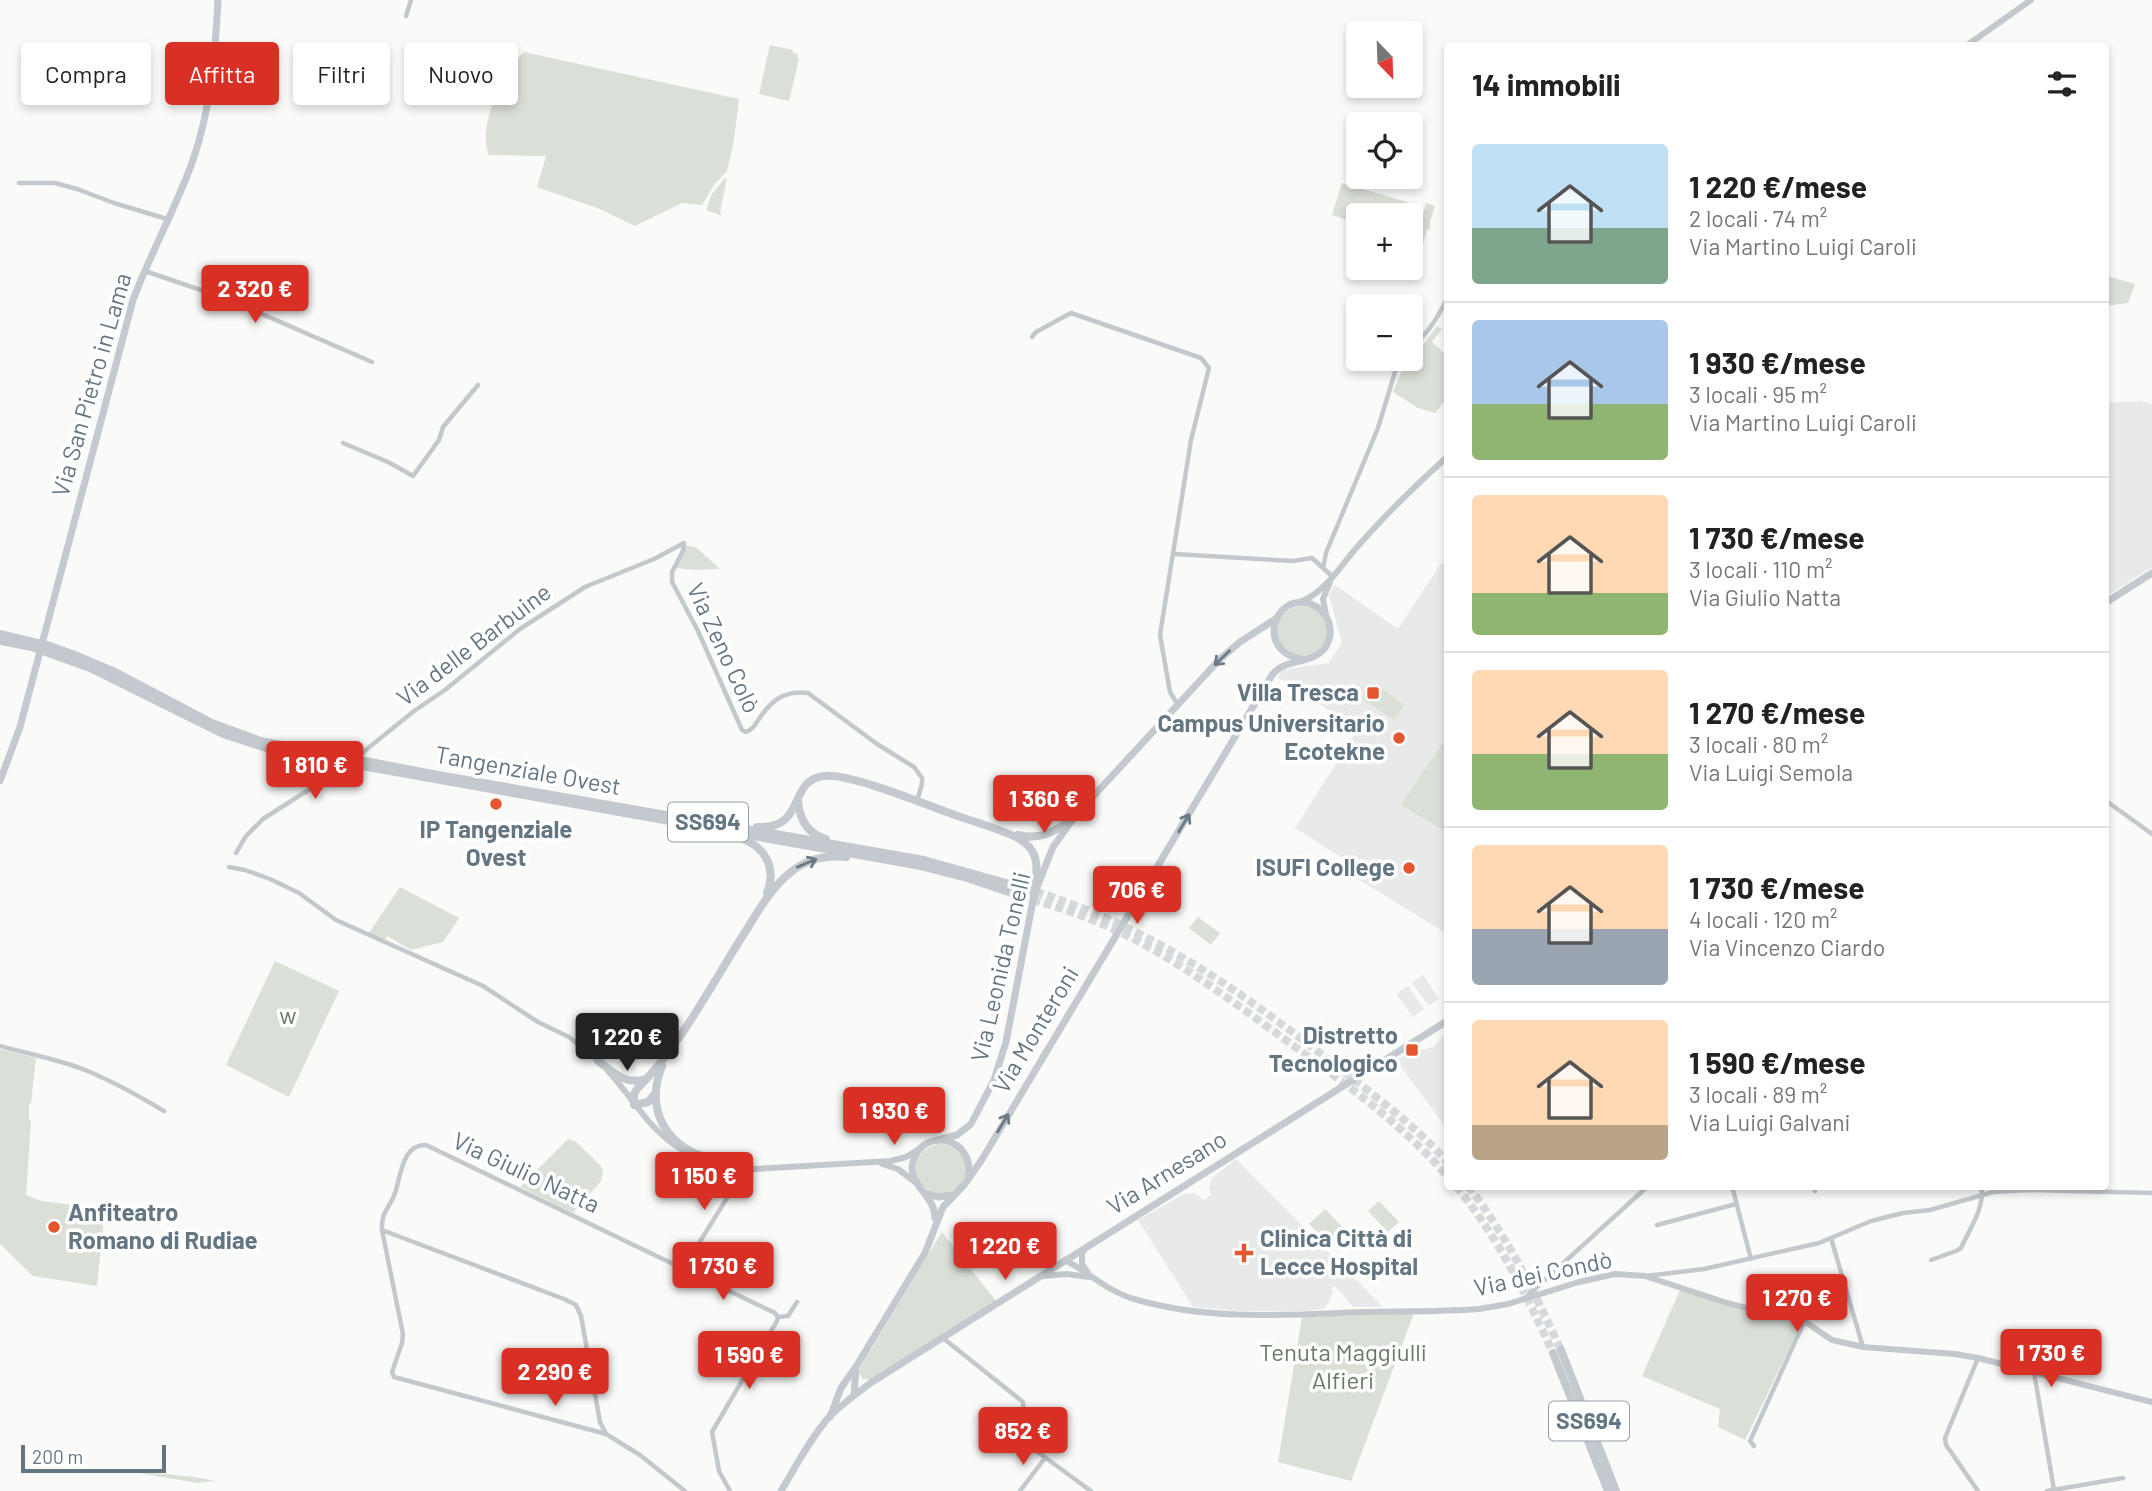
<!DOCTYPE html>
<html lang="it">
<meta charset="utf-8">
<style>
:root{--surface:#fff;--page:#f2f2f2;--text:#222;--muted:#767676;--line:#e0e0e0;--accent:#d93025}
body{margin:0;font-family:Barlow,sans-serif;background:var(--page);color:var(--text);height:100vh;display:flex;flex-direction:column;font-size:26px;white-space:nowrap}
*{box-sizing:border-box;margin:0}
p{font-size:23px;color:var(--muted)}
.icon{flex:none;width:38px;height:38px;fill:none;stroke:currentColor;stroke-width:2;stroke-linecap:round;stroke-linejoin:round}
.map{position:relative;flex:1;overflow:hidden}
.drawer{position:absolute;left:1444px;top:42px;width:665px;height:1148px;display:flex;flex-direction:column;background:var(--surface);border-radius:7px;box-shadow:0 4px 10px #0003}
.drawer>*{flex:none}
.guide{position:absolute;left:21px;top:42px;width:665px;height:63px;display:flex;gap:14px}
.needle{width:46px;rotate:157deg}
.buttons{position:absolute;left:1346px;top:21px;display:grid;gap:14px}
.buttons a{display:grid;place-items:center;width:77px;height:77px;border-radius:7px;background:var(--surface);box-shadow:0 4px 10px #0003;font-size:35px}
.scale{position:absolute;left:21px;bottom:18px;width:145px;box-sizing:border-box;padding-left:7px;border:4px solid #657683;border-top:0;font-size:19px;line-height:24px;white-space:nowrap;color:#657683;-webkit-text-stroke:5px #fff;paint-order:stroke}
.price{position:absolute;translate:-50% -60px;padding:0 16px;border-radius:7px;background:var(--accent);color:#fff;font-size:23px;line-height:46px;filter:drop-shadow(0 2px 4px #0008)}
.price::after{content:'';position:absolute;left:50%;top:42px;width:21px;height:16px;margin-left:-10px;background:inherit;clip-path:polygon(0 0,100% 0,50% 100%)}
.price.on{background:#222;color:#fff}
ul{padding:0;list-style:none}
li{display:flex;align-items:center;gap:21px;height:175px;padding:0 28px}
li+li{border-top:2px solid var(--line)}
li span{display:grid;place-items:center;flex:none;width:196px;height:140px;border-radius:7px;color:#555}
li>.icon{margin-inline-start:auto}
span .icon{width:84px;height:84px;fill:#fffc;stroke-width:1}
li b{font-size:30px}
h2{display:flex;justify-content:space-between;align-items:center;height:84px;padding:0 28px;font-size:30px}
.chip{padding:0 24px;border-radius:7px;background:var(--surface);box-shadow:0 4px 10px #0003;font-size:24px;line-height:63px}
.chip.on{background:var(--accent);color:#fff}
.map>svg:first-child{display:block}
.built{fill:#e8e9e9}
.green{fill:#dadfd7}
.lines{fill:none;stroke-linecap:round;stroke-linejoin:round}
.trunk-tunnel{stroke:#d5d9db;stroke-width:8;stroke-dasharray:8 4;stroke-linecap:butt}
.minor{stroke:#c3c8cc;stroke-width:4.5}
.tertiary{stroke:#c3c8cc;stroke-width:6}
.secondary{stroke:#c3c9ce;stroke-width:7}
.trunk{stroke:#c3c9ce;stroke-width:8}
.oneway{stroke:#6a7a87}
.poi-dot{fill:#e4572e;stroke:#fff;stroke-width:2.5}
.labels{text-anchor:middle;stroke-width:7;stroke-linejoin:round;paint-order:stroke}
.shield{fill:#fff;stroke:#939fa8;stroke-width:2}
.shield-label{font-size:23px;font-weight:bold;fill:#657683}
.street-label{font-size:24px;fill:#657683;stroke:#fff}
.poi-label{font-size:24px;font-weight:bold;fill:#657683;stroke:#fff;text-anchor:end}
.park-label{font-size:24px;fill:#687a64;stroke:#fff}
</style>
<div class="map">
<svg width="2152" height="1491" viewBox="0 0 2152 1491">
<rect width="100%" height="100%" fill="#fafaf8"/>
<!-- built -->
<g class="built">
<path d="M2141,401L2152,404V567L2105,597V403Z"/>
<path d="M1447,560V934L1358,879L1363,871L1295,828L1358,729L1278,677L1282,670L1329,663L1342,643L1329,595L1335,585L1398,629L1440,565Z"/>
<path d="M1423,975L1439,999L1429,1006L1412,983Z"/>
<path d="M1408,986L1424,1009L1413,1017L1396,994Z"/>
<path d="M1447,1031V1129L1396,1060L1409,1053L1433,1047Z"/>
<path d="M1236,1159L1383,1307H1353L1335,1286L1332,1288L1333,1292L1326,1307L1322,1309L1305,1311H1237L1193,1307L1138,1220L1184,1194L1195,1193L1204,1200L1211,1195L1209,1188L1212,1178Z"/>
</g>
<!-- green -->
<g class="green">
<path d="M770,45L793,50V53L798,54L797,57L799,59L789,101L759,94Z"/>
<path d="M524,52L739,99L734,140L727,171L714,185L702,205L682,203L635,226L600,209L537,187L546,156L489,155C477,126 503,72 524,52Z"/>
<path d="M727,178L720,212L722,216L706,210L712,194L724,179Z"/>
<path d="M1342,183L1410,203L1406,215H1358V223L1332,215Z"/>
<path d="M1426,203L1435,206L1430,222V229L1427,230L1422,247L1412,244L1420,227Z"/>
<path d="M2107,276L2135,284L2128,303L2105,306V280Z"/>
<path d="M1437,326L1442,329L1432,342L1447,356V398L1435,413L1418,408L1393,392L1406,360L1410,359L1411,355L1423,345Z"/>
<path d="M686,545L697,548L720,569L695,570L676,568Z"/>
<circle cx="1302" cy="631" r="25"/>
<path d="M1384,690L1403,704L1404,706L1394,720L1363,699L1365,693H1372Z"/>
<path d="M1447,737V827L1445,831L1401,805Z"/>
<path d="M400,887L459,918L443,942L411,950L387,936L385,940L369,933Z"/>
<path d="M1198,917L1220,933L1211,945L1189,928Z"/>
<path d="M275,961L339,991L289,1097L226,1065Z"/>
<path d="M0,1049L36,1058L31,1103L29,1104V1120H31L26,1195L41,1201L105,1209L97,1286L33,1276L0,1244Z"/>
<path d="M568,1139L576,1142L600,1165L603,1171L601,1181L573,1213L520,1187Z"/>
<circle cx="941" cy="1169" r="25"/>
<path d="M1379,1201L1399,1222L1388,1232L1368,1211Z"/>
<path d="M1325,1209L1348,1233L1332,1248L1309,1224Z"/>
<path d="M942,1232L996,1301L871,1380L863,1379L859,1373L861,1366Z"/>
<path d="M1680,1290L1740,1310L1788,1318L1801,1324L1745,1440L1718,1427L1720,1409L1642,1376Z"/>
<path d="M1414,1313L1351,1481L1278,1462L1302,1317Z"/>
<path d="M138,1471C165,1475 190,1475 216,1481L197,1483L133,1472Z"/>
</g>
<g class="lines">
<!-- trunk-tunnel -->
<g class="trunk-tunnel">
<path d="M1024,888C1146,924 1235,987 1334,1064C1373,1095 1414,1124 1447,1162"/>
<path d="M1021,896C1058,907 1095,919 1130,937C1190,968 1244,1010 1298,1049C1351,1088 1404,1126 1447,1176"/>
<path d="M1456,1186C1499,1239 1525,1292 1553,1353"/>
<path d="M1468,1186C1508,1237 1534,1292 1561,1350"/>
</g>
<!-- minor -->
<g class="minor">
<path d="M406,16L411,0"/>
<path d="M19,183H55L77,189L114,203L167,219"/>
<path d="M145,271L230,300L372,362"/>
<path d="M1032,337L1036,332L1071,313L1201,358L1209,368L1191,440L1160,635L1170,692L1178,705"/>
<path d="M1410,347C1428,335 1437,318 1447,299"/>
<path d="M343,443L388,462L413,476L439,440L443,427L478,385"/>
<path d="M684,543L683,551L672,572V582L698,631L742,730L746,732C754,729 756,723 761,716C773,699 786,690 808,693L877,744L914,767L922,778V784L917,801"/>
<path d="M1174,554L1293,561L1312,558L1322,567"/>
<path d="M1333,577L1323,568L1326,553L1378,428L1399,359"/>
<path d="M356,758L414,711L445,690L520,629L585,587L654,559L684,543"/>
<path d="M2105,800L2152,834"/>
<path d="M236,853L246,836L263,819L349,764"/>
<path d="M229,867L245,870L270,879L299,893L336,920L483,986L538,1022L569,1037L597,1060"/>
<path d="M0,1046C28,1054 58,1059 85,1070C112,1081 139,1096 164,1111"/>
<path d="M1732,1186L1751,1259"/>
<path d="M1814,1186L1815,1191"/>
<path d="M1657,1225L1736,1204"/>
<path d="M382,1230L564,1299L576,1305L581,1316L600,1422L606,1434"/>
<path d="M1831,1238L1863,1347"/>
<path d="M1931,1260L1956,1251L1961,1248C1969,1230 1986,1206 1981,1186"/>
<path d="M683,1269L745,1169"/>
<path d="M1646,1276L1704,1269L1819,1243L1871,1221L1903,1213L1930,1210L1993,1192L2028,1190L2152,1193"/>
<path d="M1526,1297L1648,1186"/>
<path d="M943,1338L1023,1402C1025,1415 1014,1426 1020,1439L1091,1491"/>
<path d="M2034,1372L2054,1490"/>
<path d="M1754,1446L1750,1441L1804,1322"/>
<path d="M685,1491L640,1455L606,1434L394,1377L392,1372L402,1343L403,1334L382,1230C381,1210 390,1209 395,1193C401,1176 402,1144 426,1145L775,1313L778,1317"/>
<path d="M730,1491L719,1471L712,1432L777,1321L778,1317L788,1316L797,1302"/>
<path d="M1020,1491L1045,1458"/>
<path d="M1978,1491L1946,1445L1945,1438L1978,1358"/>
<path d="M2047,1491L2123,1478"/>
</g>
<!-- tertiary -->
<g class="tertiary">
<path d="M1966,46L2031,0"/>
<path d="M1300,602C1326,592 1340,566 1358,546C1386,514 1416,485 1447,457"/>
<path d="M1326,615L1323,599L1330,582"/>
<path d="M608,1071C635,1100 648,1130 684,1151"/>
<path d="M703,1160L727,1167L754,1169L891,1161L906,1157L919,1149"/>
<path d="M882,1164L898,1169L915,1182"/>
<path d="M1086,1248L1082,1253V1264L1088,1273"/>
<path d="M1065,1260C1088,1272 1109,1292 1134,1299C1208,1321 1286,1315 1362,1312C1401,1311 1440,1312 1479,1309L1508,1304L1579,1282L1615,1274L1645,1276L1727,1303L1753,1310L1789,1317L1807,1323L1832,1340L1863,1347L1955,1354L1978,1358L2152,1402"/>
<path d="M1044,1276L1067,1274L1089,1277"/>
</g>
<!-- secondary -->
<g class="secondary">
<path d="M2105,603L2152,573"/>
<path d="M0,781L20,727L133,300C151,252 176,208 193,160C211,108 215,55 218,0"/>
<path d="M938,1140L957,1135L971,1124L994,1080L1006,1042L1034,895L1053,847L1076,815L1220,659L1240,642L1277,618"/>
<path d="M927,1194L939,1197L953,1195"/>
<path d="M935,1218C936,1195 904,1184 914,1159C926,1125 976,1140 968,1177"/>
<path d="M854,1395L856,1369"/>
<path d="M830,1417L841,1388L857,1365L925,1253L943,1207L964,1185L981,1161L1272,675C1285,658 1310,665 1324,649C1331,640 1332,628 1327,618C1324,612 1318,607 1311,604C1273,592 1256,651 1301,659"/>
<path d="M781,1491C796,1466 810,1439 829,1417C842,1404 857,1393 872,1382L1447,1021"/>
</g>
<!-- trunk -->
<g class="trunk">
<path d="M0,634L50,646L75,655L117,673L212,723L261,741L438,775L924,860L1024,888"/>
<path d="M0,641L32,647L90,668L223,734L272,750L921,866L964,877L1021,896"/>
<path d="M798,802C800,821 808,834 826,839"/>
<path d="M757,827C807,830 787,780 824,776C850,773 924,804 952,814C974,822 997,828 1018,838C1022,841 1027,844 1030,848C1041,862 1035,880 1034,895"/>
<path d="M1018,835C1042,841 1058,830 1076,815"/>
<path d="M740,838C765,846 777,868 767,893"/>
<path d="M598,1061C613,1072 626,1086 646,1079"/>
<path d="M662,1066C648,1101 658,1134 692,1152C707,1159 726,1160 740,1168"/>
<path d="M655,1094L648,1102L634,1105V1094L637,1089C679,1047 708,991 740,940C755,917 769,889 791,872C807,859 826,855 846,857"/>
<path d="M1561,1350L1616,1491"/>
<path d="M1553,1353L1608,1491"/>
</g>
</g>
<!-- one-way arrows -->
<defs><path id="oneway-shaft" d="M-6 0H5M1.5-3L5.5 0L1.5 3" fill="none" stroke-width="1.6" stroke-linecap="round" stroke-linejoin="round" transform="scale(1.75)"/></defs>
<g class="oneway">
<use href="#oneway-shaft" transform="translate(1222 658) rotate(136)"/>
<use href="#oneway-shaft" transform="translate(1184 823) rotate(-59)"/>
<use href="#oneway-shaft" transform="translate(807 863) rotate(-23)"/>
<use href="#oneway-shaft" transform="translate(1003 1123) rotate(-59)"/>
</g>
<!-- markers -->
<g class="poi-dot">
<rect x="1366" y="686" width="14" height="14" rx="3.5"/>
<circle cx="1399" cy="738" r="7"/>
<circle cx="496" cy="804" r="7"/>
<circle cx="1409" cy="868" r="7"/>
<rect x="1405" y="1043" width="14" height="14" rx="3.5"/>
<circle cx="54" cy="1227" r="7"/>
<path d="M1240.5 1242.5h7v7h7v7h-7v7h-7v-7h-7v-7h7z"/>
</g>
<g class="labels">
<!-- shield labels -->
<g class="shield">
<rect x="668" y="802.5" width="80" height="39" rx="5"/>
<rect x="1549" y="1401.5" width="80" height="39" rx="5"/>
</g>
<g class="shield-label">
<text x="708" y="830">SS694</text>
<text x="1589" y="1429">SS694</text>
</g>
<!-- street labels -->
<g class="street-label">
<text transform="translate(92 385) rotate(-74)" y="8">Via San Pietro in Lama</text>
<text transform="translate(474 645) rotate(-37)" y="8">Via delle Barbuine</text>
<text transform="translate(723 648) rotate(65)" y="8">Via Zeno Colò</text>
<text transform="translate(528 771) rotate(10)" y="8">Tangenziale Ovest</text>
<text transform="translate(1001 967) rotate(-77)" y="8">Via Leonida Tonelli</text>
<text transform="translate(1036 1030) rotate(-59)" y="8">Via Monteroni</text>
<text transform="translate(526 1173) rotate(25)" y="8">Via Giulio Natta</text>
<text transform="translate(1167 1173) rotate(-32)" y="8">Via Arnesano</text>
<text transform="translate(1543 1274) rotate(-12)" y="8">Via dei Condò</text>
</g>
<!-- poi labels -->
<g class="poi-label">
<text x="1359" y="701">Villa Tresca</text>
<text x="1385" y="732">Campus Universitario<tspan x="1385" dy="28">Ecotekne</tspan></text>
<text x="496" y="838" text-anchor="middle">IP Tangenziale<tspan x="496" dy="28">Ovest</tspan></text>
<text x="1395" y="876">ISUFI College</text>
<text x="1398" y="1044">Distretto<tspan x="1398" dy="28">Tecnologico</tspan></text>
<text x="68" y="1221" text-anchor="start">Anfiteatro<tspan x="68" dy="28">Romano di Rudiae</tspan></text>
<text x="1260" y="1247" text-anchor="start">Clinica Città di<tspan x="1260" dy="28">Lecce Hospital</tspan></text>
</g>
<!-- park labels -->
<g class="park-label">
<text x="288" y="1024">w</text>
<text x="1343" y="1361">Tenuta Maggiulli<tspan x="1343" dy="28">Alfieri</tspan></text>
</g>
</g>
</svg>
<div class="buttons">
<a><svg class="needle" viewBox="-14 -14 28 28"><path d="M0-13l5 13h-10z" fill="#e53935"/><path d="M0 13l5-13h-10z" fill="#767676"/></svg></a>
<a><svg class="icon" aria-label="locate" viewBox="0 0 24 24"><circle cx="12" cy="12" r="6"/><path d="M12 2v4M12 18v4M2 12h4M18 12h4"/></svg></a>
<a>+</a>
<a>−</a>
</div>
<div class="scale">200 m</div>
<b class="price" style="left:255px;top:325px">2 320 €</b>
<b class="price" style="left:315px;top:801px">1 810 €</b>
<b class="price" style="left:1044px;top:835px">1 360 €</b>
<b class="price" style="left:1137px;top:926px">706 €</b>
<b class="price on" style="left:627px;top:1073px">1 220 €</b>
<b class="price" style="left:894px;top:1147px">1 930 €</b>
<b class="price" style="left:704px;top:1212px">1 150 €</b>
<b class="price" style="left:1005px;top:1282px">1 220 €</b>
<b class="price" style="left:723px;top:1302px">1 730 €</b>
<b class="price" style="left:1797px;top:1334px">1 270 €</b>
<b class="price" style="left:2051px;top:1389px">1 730 €</b>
<b class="price" style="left:749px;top:1391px">1 590 €</b>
<b class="price" style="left:555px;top:1408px">2 290 €</b>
<b class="price" style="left:1023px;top:1467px">852 €</b>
<div class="guide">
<a class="chip">Compra</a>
<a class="chip on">Affitta</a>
<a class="chip">Filtri</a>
<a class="chip">Nuovo</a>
</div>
<section class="drawer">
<h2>14 immobili<svg class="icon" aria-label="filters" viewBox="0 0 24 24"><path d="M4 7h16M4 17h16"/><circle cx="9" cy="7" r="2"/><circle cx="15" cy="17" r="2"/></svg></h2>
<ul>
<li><span style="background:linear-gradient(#bfe0f5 60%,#7fa58c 0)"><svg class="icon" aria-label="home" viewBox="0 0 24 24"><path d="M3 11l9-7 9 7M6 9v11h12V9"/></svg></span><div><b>1 220 €/mese</b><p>2 locali · 74 m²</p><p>Via Martino Luigi Caroli</p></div></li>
<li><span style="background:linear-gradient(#a9c7e8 60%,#8fb573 0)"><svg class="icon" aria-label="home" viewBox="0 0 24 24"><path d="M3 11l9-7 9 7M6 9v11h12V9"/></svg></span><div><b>1 930 €/mese</b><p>3 locali · 95 m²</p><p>Via Martino Luigi Caroli</p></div></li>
<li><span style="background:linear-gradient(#ffd9b3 70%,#8fb573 0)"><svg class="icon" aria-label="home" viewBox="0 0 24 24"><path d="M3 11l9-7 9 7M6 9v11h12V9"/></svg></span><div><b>1 730 €/mese</b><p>3 locali · 110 m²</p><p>Via Giulio Natta</p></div></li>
<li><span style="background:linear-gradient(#ffd9b3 60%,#8fb573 0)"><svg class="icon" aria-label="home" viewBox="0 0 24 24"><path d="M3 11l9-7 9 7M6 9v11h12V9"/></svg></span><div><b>1 270 €/mese</b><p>3 locali · 80 m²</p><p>Via Luigi Semola</p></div></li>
<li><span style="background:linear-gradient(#ffd9b3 60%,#9aa5b1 0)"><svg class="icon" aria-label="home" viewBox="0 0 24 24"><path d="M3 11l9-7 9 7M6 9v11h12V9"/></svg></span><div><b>1 730 €/mese</b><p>4 locali · 120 m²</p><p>Via Vincenzo Ciardo</p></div></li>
<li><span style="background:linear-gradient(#ffd9b3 75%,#b9a48a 0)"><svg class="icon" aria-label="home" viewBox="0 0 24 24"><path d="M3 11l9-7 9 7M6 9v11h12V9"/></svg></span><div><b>1 590 €/mese</b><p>3 locali · 89 m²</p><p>Via Luigi Galvani</p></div></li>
</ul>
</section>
</div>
